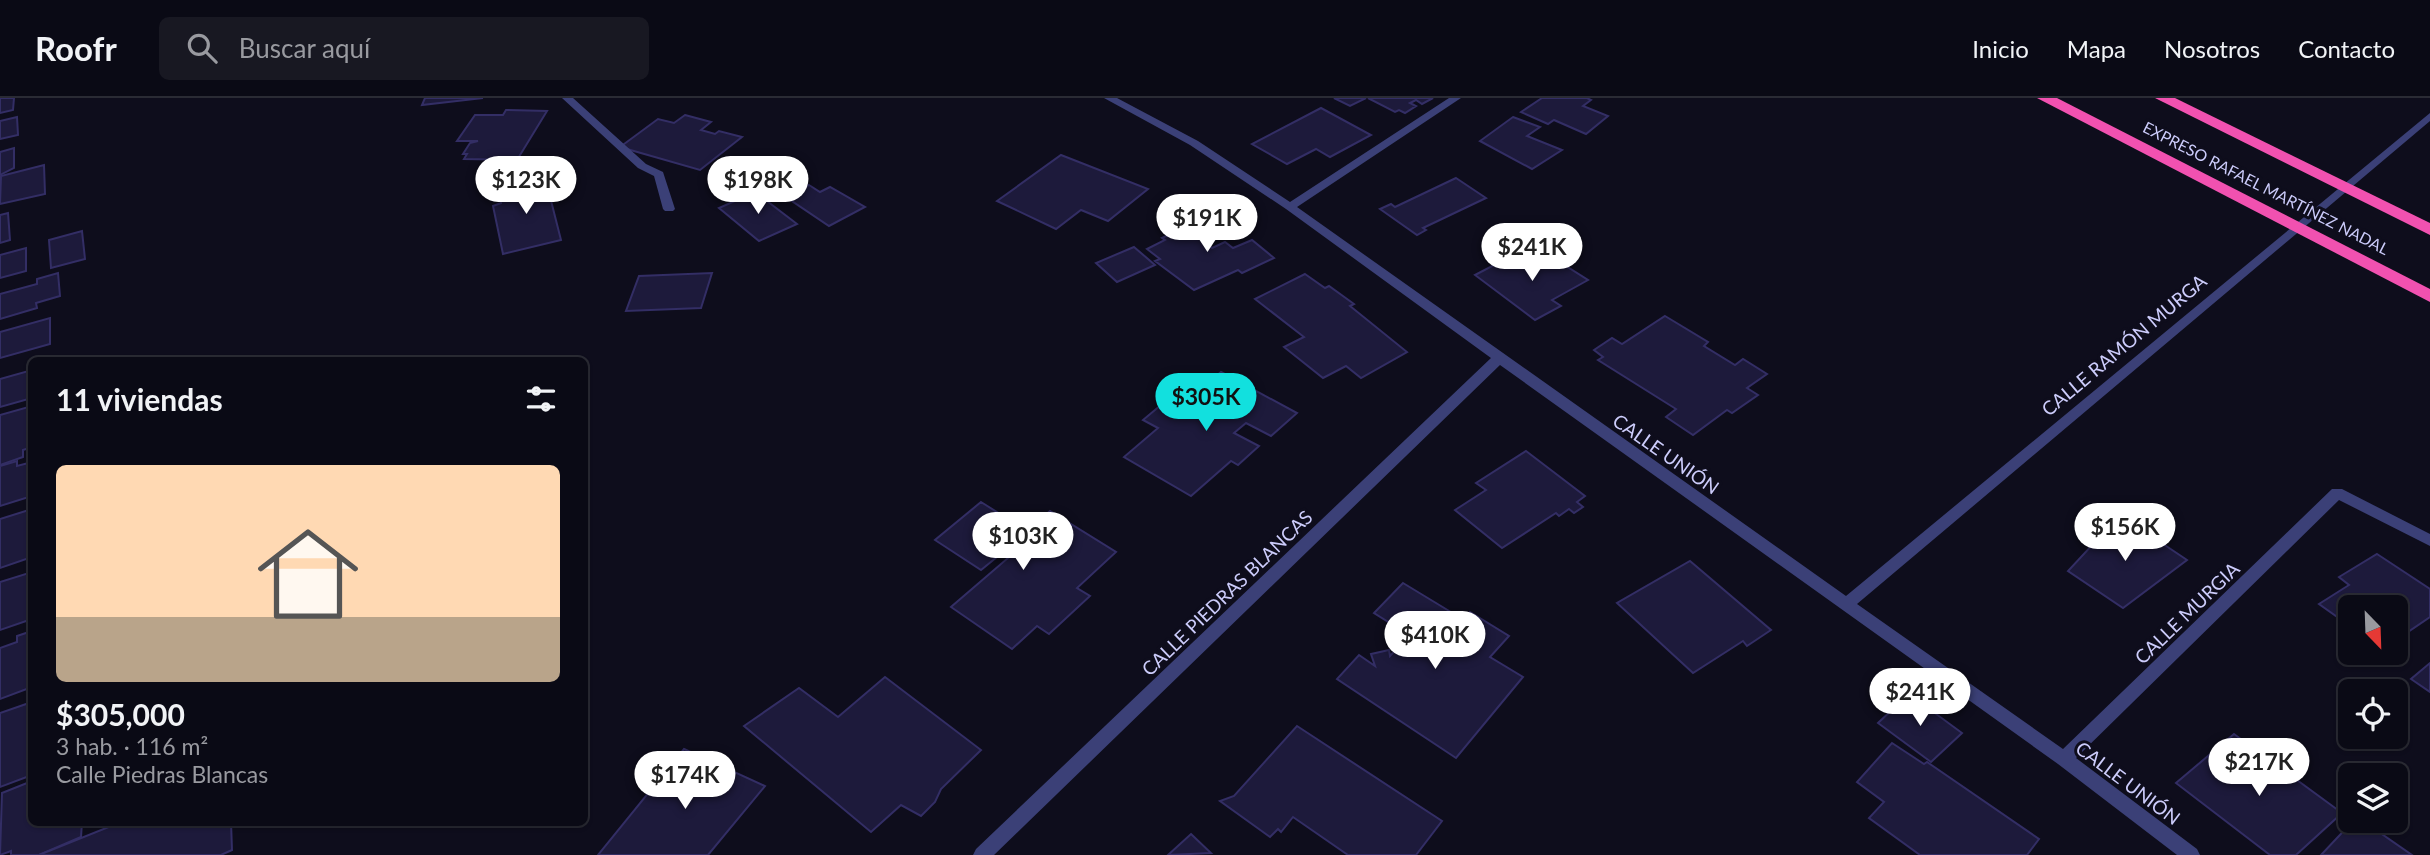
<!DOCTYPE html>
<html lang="es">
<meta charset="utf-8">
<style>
:root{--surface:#0a0a15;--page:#181822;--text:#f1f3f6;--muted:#999aa0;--line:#2a2b34;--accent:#12e0de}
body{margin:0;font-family:Lato,sans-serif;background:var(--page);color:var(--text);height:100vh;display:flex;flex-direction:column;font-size:26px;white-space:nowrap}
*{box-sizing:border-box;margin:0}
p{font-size:23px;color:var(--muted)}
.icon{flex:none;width:38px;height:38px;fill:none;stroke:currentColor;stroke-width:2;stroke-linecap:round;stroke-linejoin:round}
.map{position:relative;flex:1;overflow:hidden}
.drawer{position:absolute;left:28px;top:259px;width:560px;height:469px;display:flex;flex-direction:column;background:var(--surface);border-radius:10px;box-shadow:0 2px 5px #0004,0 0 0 2px var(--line)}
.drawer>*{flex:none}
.needle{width:46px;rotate:157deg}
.tools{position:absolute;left:2338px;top:497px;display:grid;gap:14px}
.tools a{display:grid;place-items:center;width:70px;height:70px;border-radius:10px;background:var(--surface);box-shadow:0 2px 5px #0004,0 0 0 2px var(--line);font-size:35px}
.price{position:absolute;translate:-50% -60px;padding:0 16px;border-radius:24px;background:#fff;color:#222;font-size:23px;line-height:46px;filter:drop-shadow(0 2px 4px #0008)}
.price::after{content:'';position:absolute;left:50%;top:42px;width:21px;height:16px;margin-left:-10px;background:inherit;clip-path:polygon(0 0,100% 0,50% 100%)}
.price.active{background:var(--accent);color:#111}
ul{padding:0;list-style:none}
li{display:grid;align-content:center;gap:14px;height:371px;padding:0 28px}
li span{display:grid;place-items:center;height:217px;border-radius:10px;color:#555}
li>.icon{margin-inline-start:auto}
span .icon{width:126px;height:126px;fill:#fffc;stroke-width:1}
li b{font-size:30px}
h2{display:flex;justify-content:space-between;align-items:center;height:84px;padding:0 28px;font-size:30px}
header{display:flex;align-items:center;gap:42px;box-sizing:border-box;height:98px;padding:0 35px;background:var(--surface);border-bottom:2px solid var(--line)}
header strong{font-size:33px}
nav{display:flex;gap:38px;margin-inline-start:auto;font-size:24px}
.search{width:490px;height:63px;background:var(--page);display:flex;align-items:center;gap:18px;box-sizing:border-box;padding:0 24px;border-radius:10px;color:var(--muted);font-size:26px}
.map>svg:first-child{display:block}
.building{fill:#1d1a3b;stroke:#332e65;stroke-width:2}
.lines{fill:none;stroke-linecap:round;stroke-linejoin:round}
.street{fill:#3b4077;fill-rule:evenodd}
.highway{fill:#f151b0;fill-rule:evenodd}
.labels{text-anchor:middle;stroke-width:6;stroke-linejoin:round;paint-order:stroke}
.far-street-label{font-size:16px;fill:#ccccfb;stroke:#0e0d1c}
.street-label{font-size:19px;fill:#ccccfb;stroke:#0e0d1c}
</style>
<header>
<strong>Roofr</strong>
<div class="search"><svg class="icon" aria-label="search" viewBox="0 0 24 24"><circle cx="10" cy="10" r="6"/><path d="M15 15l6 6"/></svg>Buscar aquí</div>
<nav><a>Inicio</a><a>Mapa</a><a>Nosotros</a><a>Contacto</a></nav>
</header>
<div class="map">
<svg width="2430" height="757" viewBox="0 0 2430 757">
<rect width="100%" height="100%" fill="#0e0d1c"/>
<!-- building -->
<g class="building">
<path d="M0,0H14L13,12L0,15Z"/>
<path d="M425,0H483L422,7Z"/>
<path d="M1334,0H1366L1350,8Z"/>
<path d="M1368,0H1433L1422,6L1416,2L1410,5L1416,8L1405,15L1399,12L1395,14Z"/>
<path d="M1542,0H1587L1591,2L1583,8L1608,18L1586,36L1554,22L1548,26L1521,14Z"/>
<path d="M1321,10L1371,37L1330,59L1316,51L1287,66L1252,46Z"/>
<path d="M506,12L547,13L517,62L464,61L467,56H463L470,45L478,43H457L475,17H503Z"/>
<path d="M685,17L711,24L701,32L715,36L719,33L742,39L700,72L620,49L658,21L674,25Z"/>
<path d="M17,19L18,37L0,41V23Z"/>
<path d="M1513,19L1540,29L1527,38L1562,52L1532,71L1480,43Z"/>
<path d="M14,50V70L0,77V54Z"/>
<path d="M1061,57L1148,91L1108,123L1081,112L1056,131L997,103Z"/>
<path d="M44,67L45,96L0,106L1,78Z"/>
<path d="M545,79L561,142L503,156L493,108L501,105L498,90Z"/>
<path d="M1456,80L1486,100L1423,130L1426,132L1417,137L1380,111L1391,106L1395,109Z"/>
<path d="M809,87L820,94L830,89L865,109L829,128L786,99Z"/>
<path d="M755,94L797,126L759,143L719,110Z"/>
<path d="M8,115L10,142L0,145V117Z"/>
<path d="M1224,118L1240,131L1206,145L1212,150L1225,144L1233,150L1252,142L1274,160L1242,175L1238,172L1194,192L1155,163L1160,161L1147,151L1165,142L1162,140L1173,135L1175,137L1191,132L1204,123L1207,125Z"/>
<path d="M82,133L85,161L51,170L49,142Z"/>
<path d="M1134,149L1155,167L1117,184L1096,165Z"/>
<path d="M26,150V173L0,180V157Z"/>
<path d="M1519,154L1536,165L1550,158L1588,182L1552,202L1561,208L1535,222L1475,177Z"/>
<path d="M58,175L60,198L36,205L37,210L0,221V196L37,186V181Z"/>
<path d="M712,175L701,210L626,213L639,178Z"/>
<path d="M1305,176L1325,190L1329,188L1354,206L1350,208L1407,254L1361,280L1346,268L1323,280L1284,249L1304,239L1255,201Z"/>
<path d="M1665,218L1708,244L1704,248L1735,267L1743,261L1767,276L1747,290L1758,297L1732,315L1727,312L1693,337L1666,319L1676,311L1598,262L1603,259L1594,252L1612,240L1622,246Z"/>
<path d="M50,220V246L0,260V234Z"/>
<path d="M32,272V300L0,309V281Z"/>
<path d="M1221,274L1297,315L1271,338L1246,325L1234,335L1259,348L1238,367L1231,363L1191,398L1124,359L1158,330L1143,322L1167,302L1180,308Z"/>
<path d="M32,308V349L23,352V359L0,367V317Z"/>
<path d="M1526,353L1585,398L1577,404L1583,409L1574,415L1569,411L1559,418L1556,415L1502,450L1455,412L1486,392L1476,385Z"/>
<path d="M17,363V368L32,364V398L0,408V368Z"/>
<path d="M981,404L1027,433L1050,413L1116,454L1077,490L1090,498L1049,536L1037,528L1012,551L951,509L1015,454L1008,450L981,472L935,442Z"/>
<path d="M32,411V459L0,470V421Z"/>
<path d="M2120,417L2187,462L2123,510L2068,473Z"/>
<path d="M2377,456L2430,491V519L2396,542V509H2350V528L2319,506L2349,487L2339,479Z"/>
<path d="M1690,463L1771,532L1747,548L1743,543L1693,575L1617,505Z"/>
<path d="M32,474V521L0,532V484Z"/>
<path d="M1403,485L1464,522L1470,514L1509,538L1490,559L1523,579L1456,660L1337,581L1359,557L1375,568L1371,556L1389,552L1390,558L1409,537L1374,515Z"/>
<path d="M32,533V589L0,601V550L17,544V538Z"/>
<path d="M2430,565V594L2411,581Z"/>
<path d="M885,579L981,652L941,691L935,704L921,718L901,707L871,734L744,628L799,590L838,619Z"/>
<path d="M1909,596L1962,635L1931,664L1878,625Z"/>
<path d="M32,604V677L0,689V615Z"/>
<path d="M1297,628L1442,723L1416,757H1348L1293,719L1281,734L1278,731L1270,739L1220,703L1234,698Z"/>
<path d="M2234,636L2342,715L2296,757H2270L2176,685Z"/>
<path d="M1892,645L1924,666L1927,664L2039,741L2027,757H1920L1869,720L1884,704L1857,684Z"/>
<path d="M684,651L765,688L708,757H598Z"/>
<path d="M32,683V724H82L81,739L39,757H11V753L0,757L2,695Z"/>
<path d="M2353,723H2363L2412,757H2321Z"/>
<path d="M121,724H231L232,752L221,757H39Z"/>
<path d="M1191,736L1211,755L1168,757Z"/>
</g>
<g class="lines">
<!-- street -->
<g class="street">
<path d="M562,0H573L646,66L663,74L675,111L673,113H665L663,111L654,78L638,70Z"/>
<path d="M1104,0H1117L1198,43L1290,104L1449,0H1461L1297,109L1846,498L2430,15V23L1857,506L2063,651L2332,391H2342L2430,436V448L2339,402L2076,660L2197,751L2200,757H2177L2058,666L1500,267L994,757H973L976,751L1491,260L1286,111L1190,47Z"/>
</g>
<!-- highway -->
<g class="highway">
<path d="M2037,0H2057L2430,191V204Z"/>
<path d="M2155,0H2175L2430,125V137Z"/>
</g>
</g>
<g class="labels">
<!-- far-street labels -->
<g class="far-street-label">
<text transform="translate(2266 90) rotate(27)" y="6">EXPRESO RAFAEL MARTÍNEZ NADAL</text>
</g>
<!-- street labels -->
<g class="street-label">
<text transform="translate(2124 247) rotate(-40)" y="7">CALLE RAMÓN MURGA</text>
<text transform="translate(1666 356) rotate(35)" y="7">CALLE UNIÓN</text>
<text transform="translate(1227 495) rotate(-44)" y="7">CALLE PIEDRAS BLANCAS</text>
<text transform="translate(2187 515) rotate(-44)" y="7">CALLE MURGIA</text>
<text transform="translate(2128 685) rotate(37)" y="7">CALLE UNIÓN</text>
</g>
</g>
</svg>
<div class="tools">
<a><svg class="needle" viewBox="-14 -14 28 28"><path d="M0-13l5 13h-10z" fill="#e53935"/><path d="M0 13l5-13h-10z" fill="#999aa0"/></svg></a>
<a><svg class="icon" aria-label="locate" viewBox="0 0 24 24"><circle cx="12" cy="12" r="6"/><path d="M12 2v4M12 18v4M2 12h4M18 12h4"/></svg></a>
<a><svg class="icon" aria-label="layers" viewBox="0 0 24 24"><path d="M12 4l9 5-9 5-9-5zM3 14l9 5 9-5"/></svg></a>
</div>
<b class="price" style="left:526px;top:118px">$123K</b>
<b class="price" style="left:758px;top:118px">$198K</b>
<b class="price" style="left:1207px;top:156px">$191K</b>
<b class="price" style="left:1532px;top:185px">$241K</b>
<b class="price active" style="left:1206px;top:335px">$305K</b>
<b class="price" style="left:2125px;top:465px">$156K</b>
<b class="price" style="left:1023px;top:474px">$103K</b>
<b class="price" style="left:1435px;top:573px">$410K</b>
<b class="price" style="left:1920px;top:630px">$241K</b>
<b class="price" style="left:2259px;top:700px">$217K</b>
<b class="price" style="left:685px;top:713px">$174K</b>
<section class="drawer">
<h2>11 viviendas<svg class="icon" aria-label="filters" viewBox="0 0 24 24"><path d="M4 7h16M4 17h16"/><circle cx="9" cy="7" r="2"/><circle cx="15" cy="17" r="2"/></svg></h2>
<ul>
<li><span style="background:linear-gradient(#ffd9b3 70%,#b9a48a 0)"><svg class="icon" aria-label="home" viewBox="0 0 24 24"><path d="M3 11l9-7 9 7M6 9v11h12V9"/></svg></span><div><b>$305,000</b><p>3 hab. · 116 m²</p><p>Calle Piedras Blancas</p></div></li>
</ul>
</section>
</div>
